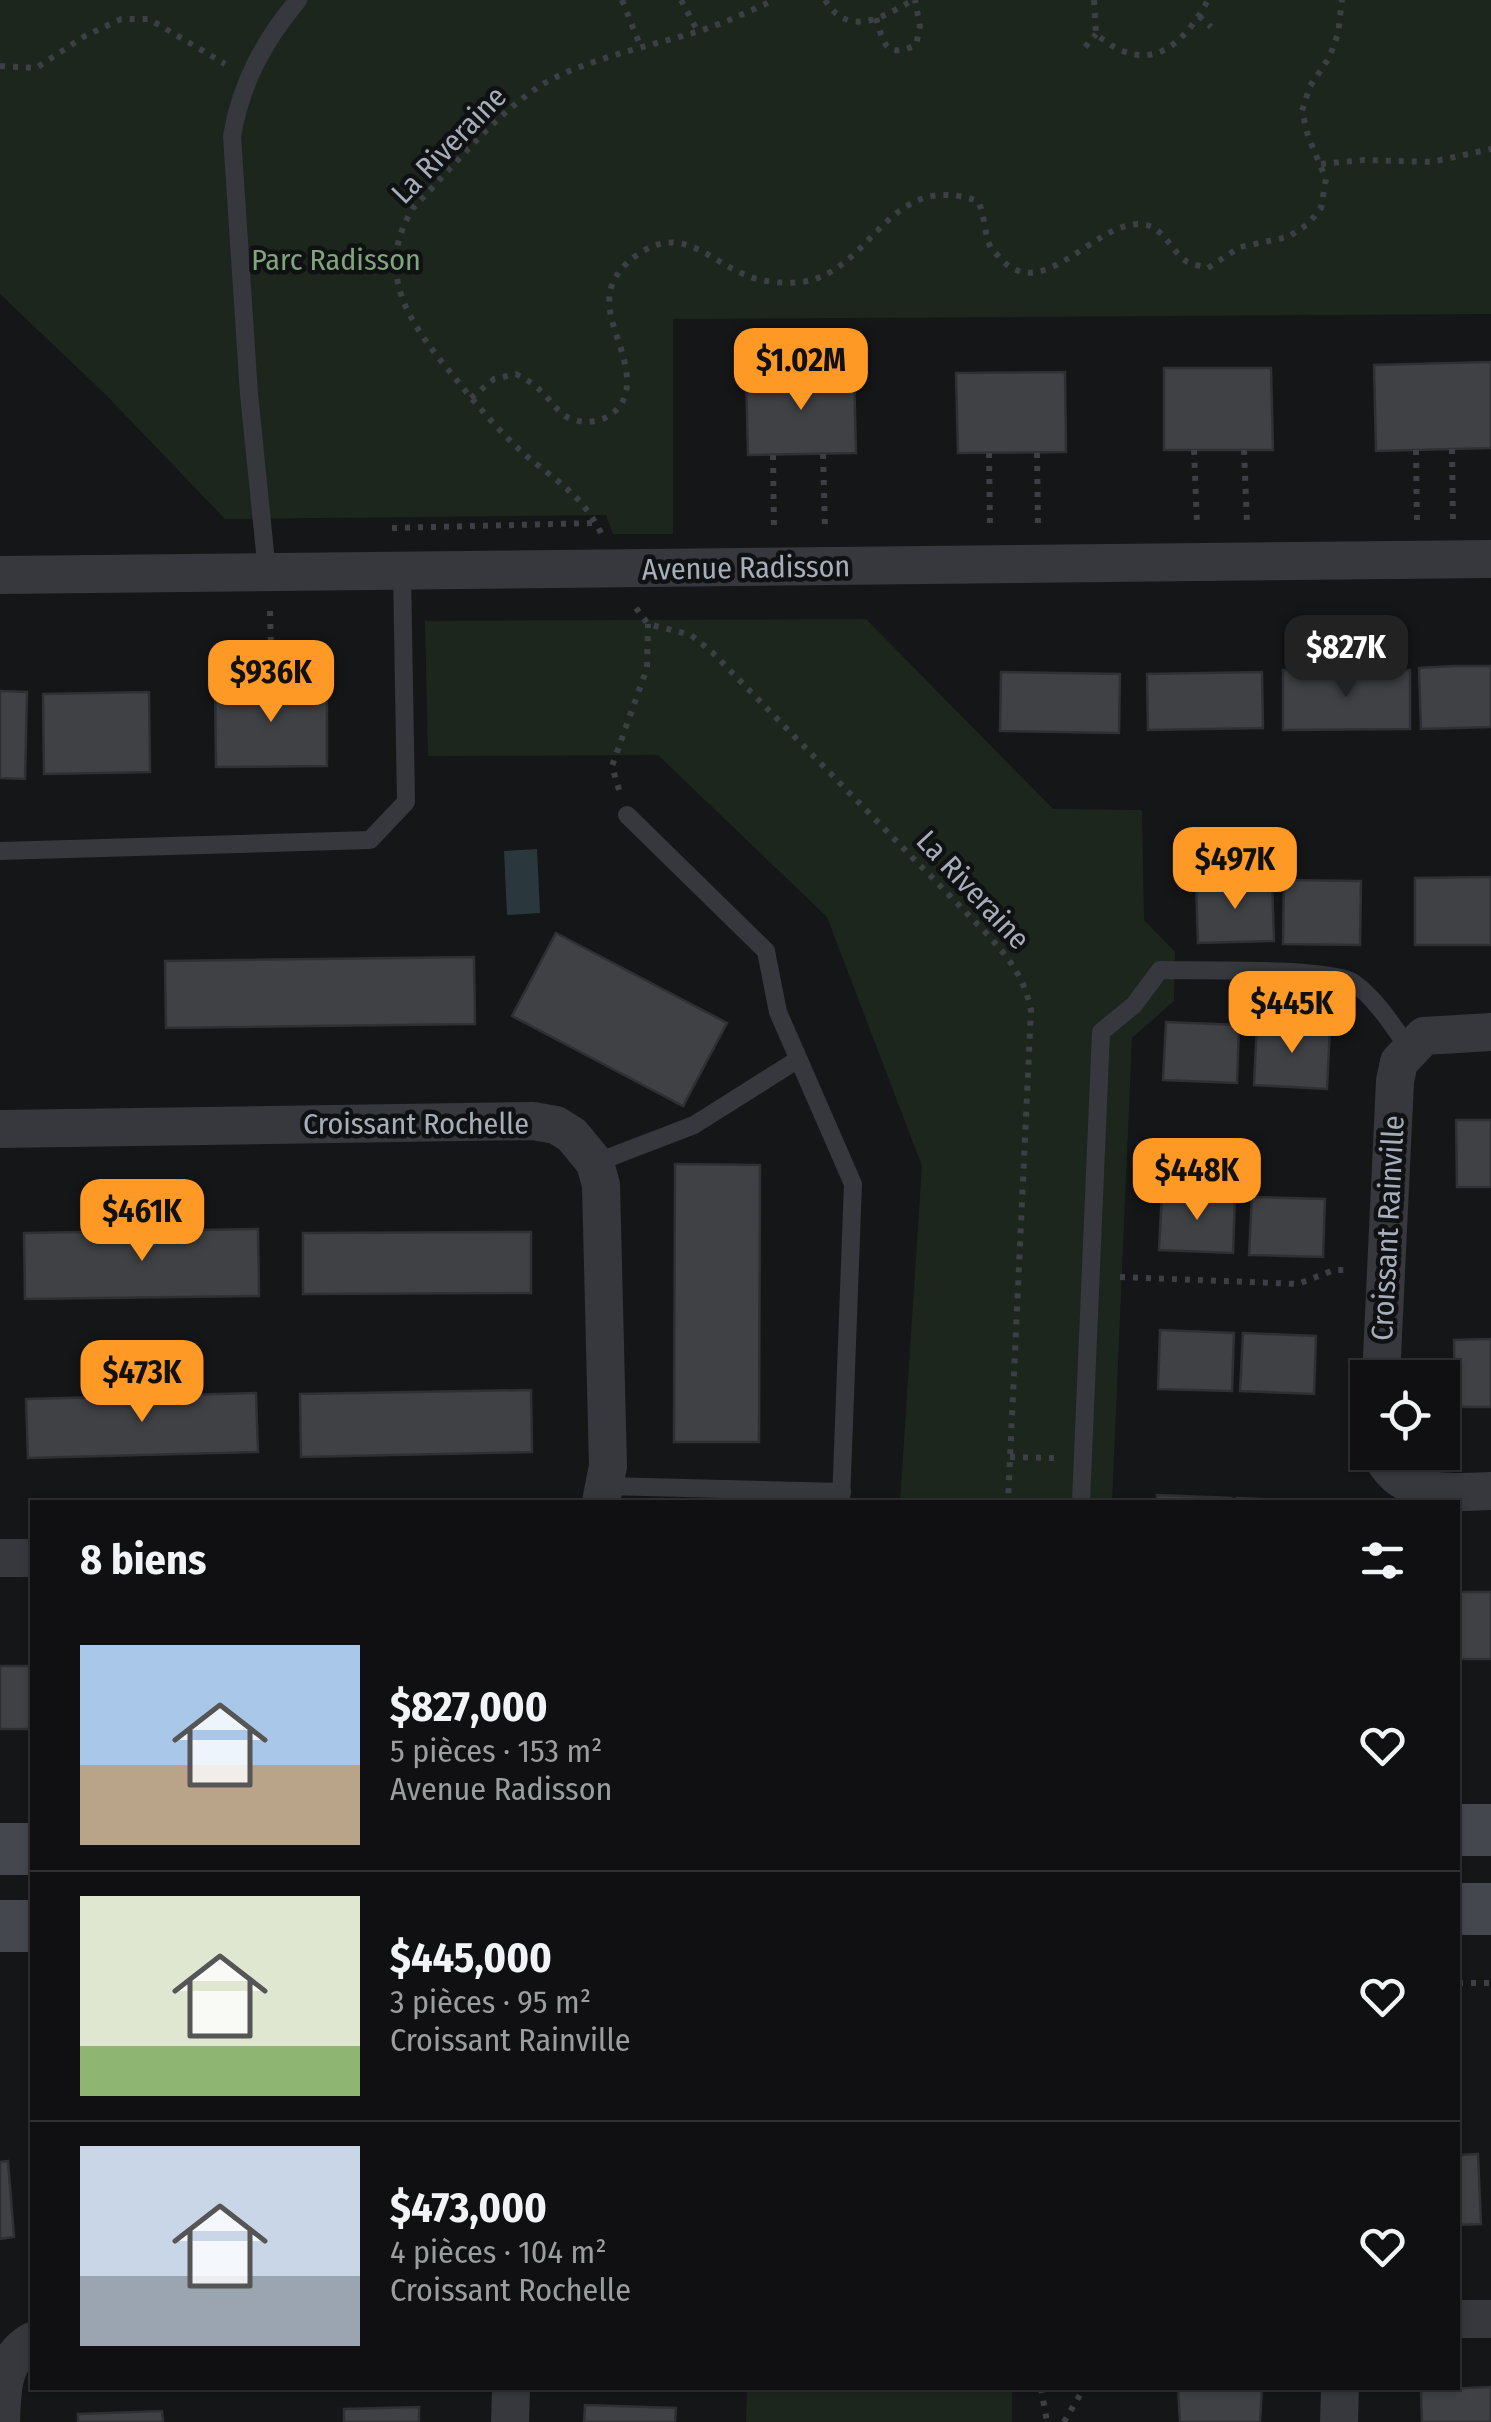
<!DOCTYPE html>
<html lang="fr">
<meta charset="utf-8">
<style>
:root{--surface:#101012;--page:#1e1e20;--text:#f1f3f6;--muted:#9c9d9f;--line:#303032;--accent:#ff9926}
body{margin:0;font-family:"Fira Sans Condensed",sans-serif;background:var(--page);color:var(--text);height:100vh;display:flex;flex-direction:column;font-size:38px;white-space:nowrap}
*{box-sizing:border-box;margin:0}
p{font-size:32px;color:var(--muted)}
.icon{flex:none;width:55px;height:55px;fill:none;stroke:currentColor;stroke-width:2;stroke-linecap:round;stroke-linejoin:round}
.map{position:relative;flex:1;overflow:hidden}
.sheet{position:absolute;left:30px;top:1500px;width:1430px;height:890px;display:flex;flex-direction:column;background:var(--surface);border-radius:0px;box-shadow:0 2px 8px #0004,0 0 0 2px var(--line)}
.sheet>*{flex:none}
.controls{position:absolute;left:1350px;top:1360px;display:grid;gap:20px}
.controls a{display:grid;place-items:center;width:110px;height:110px;border-radius:0px;background:var(--surface);box-shadow:0 2px 8px #0004,0 0 0 2px var(--line);font-size:50px}
.price{position:absolute;translate:-50% -85px;padding:0 22px;border-radius:20px;background:var(--accent);color:#111;font-size:32px;line-height:65px;filter:drop-shadow(0 2px 5px #0008)}
.price::after{content:'';position:absolute;left:50%;top:60px;width:30px;height:22px;margin-left:-15px;background:inherit;clip-path:polygon(0 0,100% 0,50% 100%)}
.price.on{background:#222;color:#fff}
ul{padding:0;list-style:none}
li{display:flex;align-items:center;gap:30px;height:250px;padding:0 50px}
li+li{border-top:2px solid var(--line)}
li span{display:grid;place-items:center;flex:none;width:280px;height:200px;border-radius:0px;color:#555}
li>.icon{margin-inline-start:auto}
span .icon{width:120px;height:120px;fill:#fffc;stroke-width:1}
li b{font-size:42px}
h2{display:flex;justify-content:space-between;align-items:center;height:120px;padding:0 50px;font-size:42px}
.map>svg:first-child{display:block}
.green{fill:#1d261d}
.water{fill:#2a373c}
.building{fill:#3f4145;stroke:#2f3034;stroke-width:2.5}
.lines{fill:none;stroke-linecap:round;stroke-linejoin:round}
.path{stroke:#3c3f44;stroke-width:6;stroke-dasharray:5 8;stroke-linecap:butt}
.lane{stroke:#36383d;stroke-width:18}
.street{stroke:#36383d;stroke-width:38}
.secondary{stroke:#44474d;stroke-width:52}
.labels{text-anchor:middle;stroke-width:9;stroke-linejoin:round;paint-order:stroke}
.street-label{font-size:30px;fill:#a6aeb9;stroke:#101113}
.park-label{font-size:30px;fill:#7fa57c;stroke:#101113}
</style>
<div class="map">
<svg width="1491" height="2422" viewBox="0 0 1491 2422">
<rect width="100%" height="100%" fill="#151618"/>
<!-- green -->
<g class="green">
<path d="M0,0H1491V314L673,319V534H613L606,515L225,519L106,395L0,294Z"/>
<path d="M866,619L1053,809L1142,810L1144,920L1175,952L1174,1001L1132,1038L1112,1502H900L922,1166L827,917L658,755L428,756L425,621Z"/>
<path d="M747,2388H1012V2422H746Z"/>
</g>
<!-- water -->
<path class="water" d="M537,849L540,913L507,915L504,851Z"/>
<!-- building -->
<g class="building">
<path d="M1491,362V448L1376,451L1374,365Z"/>
<path d="M1164,368H1271L1273,450H1164Z"/>
<path d="M854,371L856,453L748,455L746,375Z"/>
<path d="M1065,372L1066,452L958,453L956,373Z"/>
<path d="M1455,666H1491V727L1421,729L1419,668Z"/>
<path d="M1283,670H1410V729L1283,730Z"/>
<path d="M1001,672L1120,674L1119,733L1000,731Z"/>
<path d="M1262,672L1263,728L1148,730L1147,674Z"/>
<path d="M327,683V766L216,767L215,684Z"/>
<path d="M0,691L27,692L25,779L0,778Z"/>
<path d="M149,692L150,772L44,774L43,694Z"/>
<path d="M1491,877V945H1415V878Z"/>
<path d="M1272,880L1274,941L1198,943L1196,882Z"/>
<path d="M1284,880L1361,881L1360,945L1283,944Z"/>
<path d="M556,933L727,1023L683,1106L512,1016Z"/>
<path d="M474,957L475,1024L166,1028L165,961Z"/>
<path d="M1166,1022L1239,1025L1237,1083L1163,1080Z"/>
<path d="M1257,1023L1330,1027L1327,1089L1254,1085Z"/>
<path d="M1456,1120H1491V1187H1457Z"/>
<path d="M675,1164L760,1165L759,1442H674Z"/>
<path d="M1162,1192L1235,1195L1233,1253L1159,1250Z"/>
<path d="M1252,1197L1325,1199L1323,1257L1249,1255Z"/>
<path d="M258,1229L259,1296L25,1299L24,1233Z"/>
<path d="M531,1232V1293L303,1294V1233Z"/>
<path d="M1160,1330L1234,1333L1232,1391L1158,1389Z"/>
<path d="M1243,1333L1316,1336L1314,1394L1240,1391Z"/>
<path d="M1491,1339V1407H1455L1454,1340Z"/>
<path d="M531,1390L532,1452L301,1457L300,1394Z"/>
<path d="M256,1393L258,1452L28,1458L26,1399Z"/>
<path d="M1157,1495L1231,1498L1230,1502H1157Z"/>
<path d="M1237,1498L1311,1501V1502H1237Z"/>
<rect x="1458" y="1592" width="33" height="67"/>
<rect x="0" y="1666" width="32" height="63"/>
<path d="M1478,2154L1481,2224L1458,2225V2155Z"/>
<path d="M8,2161L14,2237L0,2239V2162Z"/>
<path d="M1491,2387V2422H1422L1421,2390Z"/>
<path d="M1178,2388H1262L1260,2422H1180Z"/>
<path d="M585,2405L676,2408L675,2422H584Z"/>
<path d="M419,2407V2422H344V2409Z"/>
<path d="M162,2411L163,2422H78V2414Z"/>
</g>
<g class="lines">
<!-- path -->
<g class="path">
<path d="M622,0L640,45"/>
<path d="M681,0L698,32"/>
<path d="M825,0C848,38 882,18 913,0"/>
<path d="M1094,0L1096,34C1147,77 1181,49 1208,0"/>
<path d="M1199,16L1211,27"/>
<path d="M876,18C884,44 885,59 916,45L920,26L915,0"/>
<path d="M1085,47L1096,34"/>
<path d="M0,66L36,68L85,36L121,19H149L225,64"/>
<path d="M1321,164L1364,160L1431,162L1491,149"/>
<path d="M471,398L494,379L516,374C525,379 534,384 541,391C550,399 558,413 569,418C596,430 628,413 627,381C627,336 581,295 637,255C682,223 709,261 748,276C763,282 785,284 801,282C873,273 886,169 978,201C985,216 984,232 990,246C992,251 997,254 1000,258C1041,305 1093,224 1139,224C1163,224 1169,249 1186,261C1192,265 1201,266 1208,268L1240,247L1288,237L1308,224L1321,208L1326,179L1308,136L1302,111L1310,86L1329,58L1338,34L1342,0"/>
<path d="M1452,449L1453,522"/>
<path d="M1194,450L1197,524"/>
<path d="M1244,450L1247,524"/>
<path d="M1416,450L1417,524"/>
<path d="M989,453L990,526"/>
<path d="M1037,453L1038,526"/>
<path d="M823,454L825,528"/>
<path d="M773,455L774,529"/>
<path d="M392,528L596,523"/>
<path d="M601,533C582,494 553,479 522,452C498,430 475,403 455,378C412,326 372,275 413,208C452,168 506,101 556,77C601,56 649,46 696,32C723,24 749,11 775,0"/>
<path d="M636,608L648,624L691,635L713,653L986,933C1009,958 1024,977 1031,1010L1008,1502"/>
<path d="M270,611L272,683"/>
<path d="M619,790L612,766L647,668L648,624"/>
<path d="M1120,1277L1298,1284L1334,1270H1350"/>
<path d="M1010,1457L1054,1458"/>
<path d="M1458,1983H1491"/>
<path d="M1041,2388L1047,2422"/>
<path d="M1064,2422L1084,2388"/>
</g>
<!-- lane -->
<g class="lane">
<path d="M267,572L249,394L232,136C241,83 264,41 298,0"/>
<path d="M627,815L766,951L778,1012L853,1184L841,1502"/>
<path d="M0,851L370,840L406,802L402,571"/>
<path d="M595,1163L694,1125L797,1060"/>
<path d="M606,1486L842,1492"/>
<path d="M1081,1502L1101,1032L1134,1005L1160,970C1196,971 1330,967 1354,983C1376,999 1394,1027 1409,1049"/>
</g>
<!-- street -->
<g class="street">
<path d="M0,575L1491,559"/>
<path d="M0,1129L533,1121L556,1125L572,1135L595,1163L601,1185L608,1466L601,1502"/>
<path d="M1381,1378L1395,1081L1399,1062L1424,1036L1491,1032"/>
<path d="M1380,1452C1400,1499 1449,1492 1491,1491"/>
<path d="M0,1558H32"/>
<path d="M1458,2319H1491"/>
<path d="M1,2422C2,2390 2,2359 32,2341"/>
<path d="M510,2422L511,2388"/>
<path d="M1339,2422L1340,2388"/>
</g>
<!-- secondary -->
<g class="secondary">
<path d="M1458,1830H1491"/>
<path d="M0,1849H32"/>
<path d="M1458,1909H1491"/>
<path d="M0,1926H32"/>
</g>
</g>
<g class="labels">
<!-- street labels -->
<g class="street-label">
<text transform="translate(449 145) rotate(-46)" y="10">La Riveraine</text>
<text transform="translate(746 568) rotate(-1)" y="10">Avenue Radisson</text>
<text transform="translate(973 890) rotate(47)" y="10">La Riveraine</text>
<text x="416" y="1134">Croissant Rochelle</text>
<text transform="translate(1388 1228) rotate(-87)" y="10">Croissant Rainville</text>
</g>
<!-- park labels -->
<g class="park-label">
<text x="336" y="270">Parc Radisson</text>
</g>
</g>
</svg>
<div class="controls">
<a><svg class="icon" aria-label="locate" viewBox="0 0 24 24"><circle cx="12" cy="12" r="6"/><path d="M12 2v4M12 18v4M2 12h4M18 12h4"/></svg></a>
</div>
<b class="price" style="left:801px;top:413px">$1.02M</b>
<b class="price on" style="left:1346px;top:700px">$827K</b>
<b class="price" style="left:271px;top:725px">$936K</b>
<b class="price" style="left:1235px;top:912px">$497K</b>
<b class="price" style="left:1292px;top:1056px">$445K</b>
<b class="price" style="left:1197px;top:1223px">$448K</b>
<b class="price" style="left:142px;top:1264px">$461K</b>
<b class="price" style="left:142px;top:1425px">$473K</b>
<section class="sheet">
<h2>8 biens<svg class="icon" aria-label="filters" viewBox="0 0 24 24"><path d="M4 7h16M4 17h16"/><circle cx="9" cy="7" r="2"/><circle cx="15" cy="17" r="2"/></svg></h2>
<ul>
<li><span style="background:linear-gradient(#a9c7e8 60%,#b9a48a 0)"><svg class="icon" aria-label="home" viewBox="0 0 24 24"><path d="M3 11l9-7 9 7M6 9v11h12V9"/></svg></span><div><b>$827,000</b><p>5 pièces · 153 m²</p><p>Avenue Radisson</p></div><svg class="icon" aria-label="heart" viewBox="0 0 24 24"><path d="M12 20l-8-8c-3-5 5-10 8-4 3-6 11-1 8 4z"/></svg></li>
<li><span style="background:linear-gradient(#dfe7d0 75%,#8fb573 0)"><svg class="icon" aria-label="home" viewBox="0 0 24 24"><path d="M3 11l9-7 9 7M6 9v11h12V9"/></svg></span><div><b>$445,000</b><p>3 pièces · 95 m²</p><p>Croissant Rainville</p></div><svg class="icon" aria-label="heart" viewBox="0 0 24 24"><path d="M12 20l-8-8c-3-5 5-10 8-4 3-6 11-1 8 4z"/></svg></li>
<li><span style="background:linear-gradient(#c9d6e8 65%,#9aa5b1 0)"><svg class="icon" aria-label="home" viewBox="0 0 24 24"><path d="M3 11l9-7 9 7M6 9v11h12V9"/></svg></span><div><b>$473,000</b><p>4 pièces · 104 m²</p><p>Croissant Rochelle</p></div><svg class="icon" aria-label="heart" viewBox="0 0 24 24"><path d="M12 20l-8-8c-3-5 5-10 8-4 3-6 11-1 8 4z"/></svg></li>
</ul>
</section>
</div>
